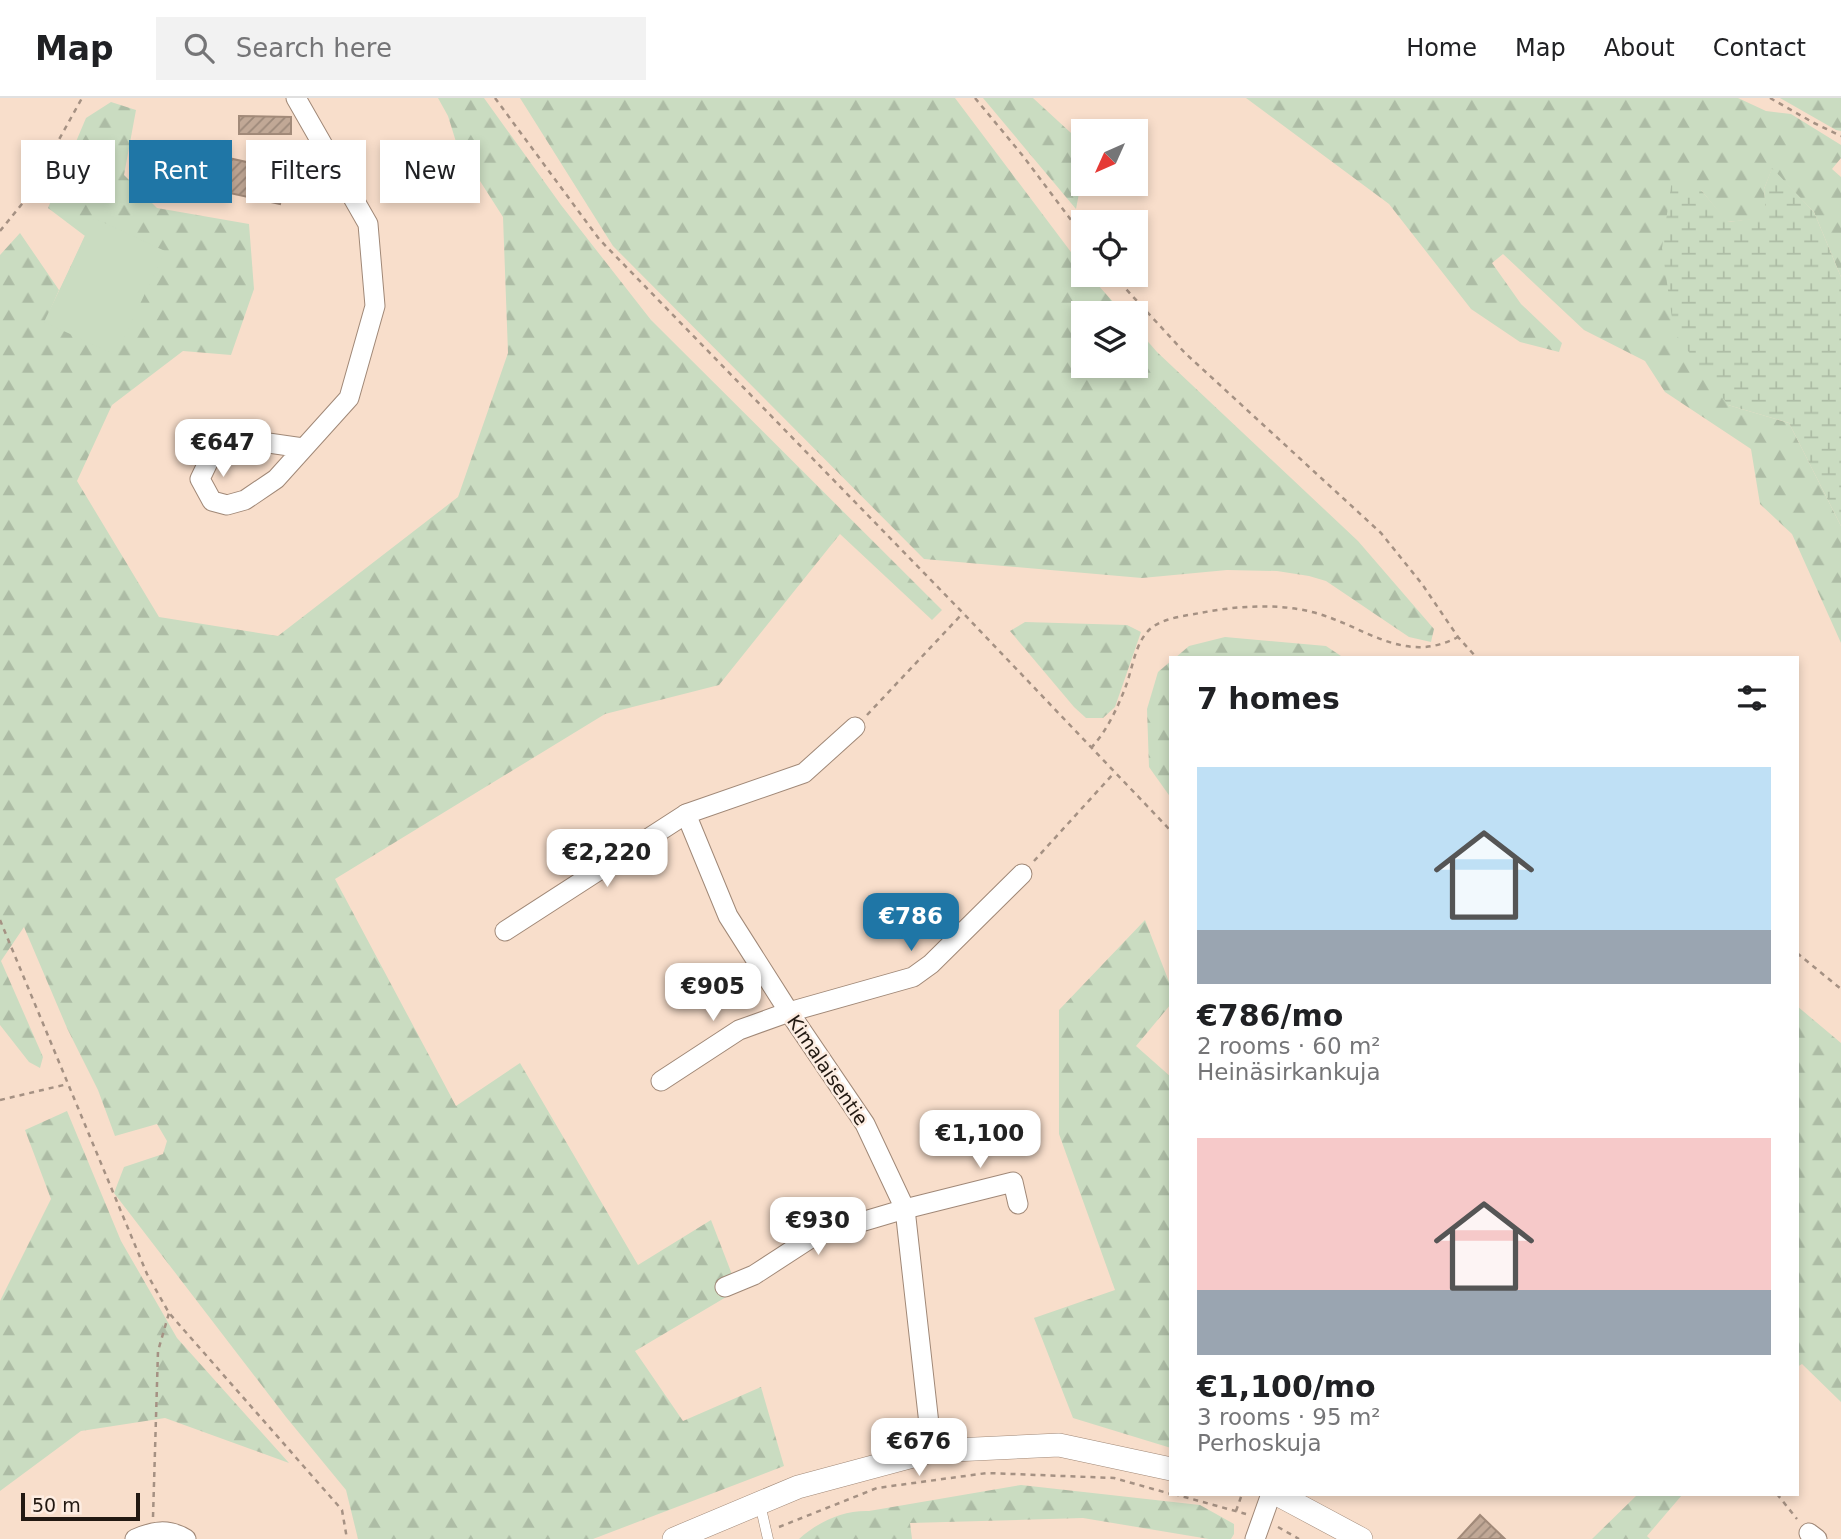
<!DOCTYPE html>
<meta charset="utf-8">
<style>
:root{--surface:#fff;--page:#f2f2f2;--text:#202124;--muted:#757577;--line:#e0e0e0;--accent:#1f76a6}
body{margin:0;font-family:"DejaVu Sans",sans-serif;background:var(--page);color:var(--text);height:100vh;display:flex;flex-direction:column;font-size:26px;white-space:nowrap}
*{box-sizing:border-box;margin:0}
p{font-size:23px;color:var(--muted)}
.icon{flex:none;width:38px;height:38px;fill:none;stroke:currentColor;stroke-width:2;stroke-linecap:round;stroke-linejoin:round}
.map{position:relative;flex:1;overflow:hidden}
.sheet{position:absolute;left:1169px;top:558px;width:630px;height:840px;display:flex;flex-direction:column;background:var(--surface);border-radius:0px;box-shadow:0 4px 10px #0003}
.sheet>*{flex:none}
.top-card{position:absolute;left:21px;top:42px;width:665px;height:63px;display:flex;gap:14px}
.needle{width:46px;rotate:225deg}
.fabs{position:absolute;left:1071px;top:21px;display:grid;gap:14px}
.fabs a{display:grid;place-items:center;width:77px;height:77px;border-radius:0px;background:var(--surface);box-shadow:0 4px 10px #0003;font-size:35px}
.scale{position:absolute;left:21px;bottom:18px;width:119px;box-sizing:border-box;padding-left:7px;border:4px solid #221912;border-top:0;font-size:19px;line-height:24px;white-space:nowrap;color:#221912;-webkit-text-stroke:5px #fdede2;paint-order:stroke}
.price{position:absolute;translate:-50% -60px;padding:0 16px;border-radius:14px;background:#fff;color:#222;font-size:23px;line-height:46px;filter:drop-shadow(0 2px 4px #0008)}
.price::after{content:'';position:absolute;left:50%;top:42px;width:21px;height:16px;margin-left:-10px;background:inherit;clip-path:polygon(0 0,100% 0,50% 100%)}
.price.active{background:var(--accent);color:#fff}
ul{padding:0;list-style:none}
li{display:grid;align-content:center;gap:14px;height:371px;padding:0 28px}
li span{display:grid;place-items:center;height:217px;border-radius:0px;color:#555}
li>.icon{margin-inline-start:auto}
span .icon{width:126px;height:126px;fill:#fffc;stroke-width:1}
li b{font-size:30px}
h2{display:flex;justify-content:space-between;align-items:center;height:84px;padding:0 28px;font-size:30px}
.pill{padding:0 24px;border-radius:0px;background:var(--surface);box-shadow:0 4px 10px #0003;font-size:24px;line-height:63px}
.pill.active{background:var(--accent);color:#fff}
header{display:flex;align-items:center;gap:42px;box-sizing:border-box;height:98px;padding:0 35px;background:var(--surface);border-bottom:2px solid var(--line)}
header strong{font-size:33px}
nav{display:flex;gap:38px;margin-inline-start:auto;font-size:24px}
.search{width:490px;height:63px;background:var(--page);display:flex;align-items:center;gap:18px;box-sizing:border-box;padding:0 24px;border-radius:0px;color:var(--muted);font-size:26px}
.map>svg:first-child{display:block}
.forest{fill:url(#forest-firs)}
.wetland{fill:url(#wetland-marsh)}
.pitch{fill:#cadcc1}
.building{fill:url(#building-hatch);stroke:#a28a79;stroke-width:2}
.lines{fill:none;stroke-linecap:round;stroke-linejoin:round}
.service-casing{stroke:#a08877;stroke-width:11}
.minor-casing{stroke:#a08877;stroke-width:21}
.tertiary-casing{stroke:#a08877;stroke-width:24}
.path{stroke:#a59183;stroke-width:2.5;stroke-dasharray:5 5;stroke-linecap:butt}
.service{stroke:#fff;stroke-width:10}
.minor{stroke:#fff;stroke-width:19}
.tertiary{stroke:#fff;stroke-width:23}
.labels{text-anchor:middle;stroke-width:5;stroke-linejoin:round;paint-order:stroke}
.street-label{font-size:19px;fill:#221912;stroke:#fdede2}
</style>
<header>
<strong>Map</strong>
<div class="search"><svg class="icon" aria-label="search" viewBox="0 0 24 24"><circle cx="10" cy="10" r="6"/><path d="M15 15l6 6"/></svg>Search here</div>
<nav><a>Home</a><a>Map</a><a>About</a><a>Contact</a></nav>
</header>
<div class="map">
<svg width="1841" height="1441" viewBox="0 0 1841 1441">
<defs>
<pattern id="forest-firs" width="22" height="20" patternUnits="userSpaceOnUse" patternTransform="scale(1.75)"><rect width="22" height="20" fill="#cadcc1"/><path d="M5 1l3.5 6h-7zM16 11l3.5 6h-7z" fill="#adbca5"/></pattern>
<pattern id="wetland-marsh" width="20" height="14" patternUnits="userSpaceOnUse" patternTransform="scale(1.75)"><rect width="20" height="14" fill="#cadcc1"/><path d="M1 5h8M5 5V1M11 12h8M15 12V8" fill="none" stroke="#adbca5"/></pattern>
<pattern id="building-hatch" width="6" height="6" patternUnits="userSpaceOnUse" patternTransform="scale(1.75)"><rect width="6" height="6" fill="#c1a896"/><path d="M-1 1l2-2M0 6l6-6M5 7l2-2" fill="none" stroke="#9c8879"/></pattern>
</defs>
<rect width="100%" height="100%" fill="#f8decb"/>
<!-- forest -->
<g class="forest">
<path d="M438,0H484L561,107L651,222L942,512L932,522L840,436L719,587L605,616L335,781L456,1008L520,965L638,1167L711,1122L738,1192L635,1253L683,1323L761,1289L784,1368L593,1441H358L346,1392L286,1319L114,1095L124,1069L163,1056L167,1043L157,1026L115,1038L98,992L67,930L24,829L1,863L43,959L40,970L29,964L0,927V157L20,135L59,192L45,224L93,120L85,138L48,110L86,20L111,4L136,12L124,77L157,110L249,126L254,191L231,257L183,253L112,307L77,383L159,519L278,538L458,399L508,255L503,119L457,47L448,18Z"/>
<path d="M520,0H955L1083,170V177H1089L1123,215H1083V268H1136V230L1157,254L1358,443L1434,531L1431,544L1409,539L1326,483L1309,478L1277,473L1227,472L1142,480L924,461L613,148Z"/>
<path d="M983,0H1033L1083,46V65L1076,74L1080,90L1076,111Z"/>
<path d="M1246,0H1738L1766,13L1791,16L1841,47V60L1832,71L1841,79V179L1814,114L1772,71L1764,91L1767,120L1727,124L1701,92L1728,307L1789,325L1841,428V545L1792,436L1760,406L1751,351L1665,294L1645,263L1584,232L1503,156L1492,165L1521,206L1562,245L1559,254L1520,244L1471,211L1389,106Z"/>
<path d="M1780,0H1841V33L1836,32Z"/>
<path d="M1025,524L1127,527L1141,534L1115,609L1103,620H1086L1074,609L1010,533Z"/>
<path d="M1225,539L1326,548L1344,560H1175L1189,548Z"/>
<path d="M1171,563V700L1149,669L1147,611L1158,574Z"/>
<path d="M1145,822L1171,889V906L1136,948L1171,979V1350L1073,1320L1034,1220L1115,1192L1059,1036V912Z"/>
<path d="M1797,908L1841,945V1304L1802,1266L1797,1269Z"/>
<path d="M67,1013L121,1143L177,1240L289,1365L165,1320L81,1333L0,1393V1203L51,1101L25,1032Z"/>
<path d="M1021,1387L1200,1407L1234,1426V1436L1231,1441H1209L1083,1420L910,1425L912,1441H799C818,1424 843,1412 869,1413Z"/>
<path d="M1637,1397H1682L1647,1438L1650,1441H1592Z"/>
</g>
<!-- wetland -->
<path class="wetland" d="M1772,70L1814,114L1841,179V428L1789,325L1728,307L1674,234L1662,150L1672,82L1701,92L1728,124L1766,119L1764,91Z"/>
<!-- pitch -->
<path class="pitch" d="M94,120L165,153L116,257L44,224Z"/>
<!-- building -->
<g class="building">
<path d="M239,18L291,19V36H239Z"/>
<path d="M156,44L287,73L280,106L148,77Z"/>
<path d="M1480,1417L1505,1441H1458Z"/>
</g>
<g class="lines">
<defs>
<path id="service" d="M760,1406L768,1441"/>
<g id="minor">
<path d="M296,0L368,126L375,208L349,300L276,381L245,402L227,407L212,403L200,381L213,354L248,342L303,350"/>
<path d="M855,629L804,675L686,716L728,818L789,914L865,1026L905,1111L932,1353"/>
<path d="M505,833L686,716"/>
<path d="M661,983L739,932L789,914L913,879L931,866L1022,776"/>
<path d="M725,1189L754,1177L814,1138L905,1111L1013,1084L1018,1106"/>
<path d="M1809,1435L1817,1441"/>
<path d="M135,1441C153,1433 168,1430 186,1441"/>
<path d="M1255,1441L1271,1396"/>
</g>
<g id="tertiary">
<path d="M1277,1396L1361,1441"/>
<path d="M674,1441L798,1389L932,1353L1059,1347L1171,1371"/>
</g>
</defs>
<!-- service casing -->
<use href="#service" class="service-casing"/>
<!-- minor casing -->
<use href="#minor" class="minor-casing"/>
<!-- tertiary casing -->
<use href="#tertiary" class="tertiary-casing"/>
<!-- path -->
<g class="path">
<path d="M495,0L599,141L963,515L1171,733"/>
<path d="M975,0L1023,58L1083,138"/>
<path d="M1770,0L1814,25L1841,38"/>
<path d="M0,133L26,101L82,0"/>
<path d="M1113,177L1185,255L1381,435L1422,486L1458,539L1477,560"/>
<path d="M867,617L963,515"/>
<path d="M1091,650C1107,633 1119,607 1127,585C1133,567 1136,544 1150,531C1163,520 1184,518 1200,515C1236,508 1277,505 1312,514C1364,527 1403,568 1458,539"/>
<path d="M1034,763L1114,675"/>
<path d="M0,822L147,1176L169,1215L342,1412L347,1441"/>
<path d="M1797,855L1841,891"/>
<path d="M0,1002L68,986"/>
<path d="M1174,1396L1246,1416"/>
<path d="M1777,1396L1797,1421"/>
<path d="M1236,1413L1242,1396"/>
<path d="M153,1419L158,1253L169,1215"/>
<path d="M779,1429L877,1390L987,1375L1114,1380L1171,1396"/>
<path d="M1278,1429L1299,1441"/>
</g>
<!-- service -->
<use href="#service" class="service"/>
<!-- minor -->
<use href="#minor" class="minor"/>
<!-- tertiary -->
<use href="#tertiary" class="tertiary"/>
</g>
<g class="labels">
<!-- street labels -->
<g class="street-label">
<text transform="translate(828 972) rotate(56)" y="7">Kimalaisentie</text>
</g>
</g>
</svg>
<div class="fabs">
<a><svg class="needle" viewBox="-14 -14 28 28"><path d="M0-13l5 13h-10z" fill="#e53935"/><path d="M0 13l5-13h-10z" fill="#757577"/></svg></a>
<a><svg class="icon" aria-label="locate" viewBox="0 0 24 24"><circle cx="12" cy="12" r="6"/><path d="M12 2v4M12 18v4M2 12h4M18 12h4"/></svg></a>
<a><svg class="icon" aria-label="layers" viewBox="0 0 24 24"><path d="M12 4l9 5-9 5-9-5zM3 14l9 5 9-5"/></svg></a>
</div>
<div class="scale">50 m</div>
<b class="price" style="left:223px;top:381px">€647</b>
<b class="price" style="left:607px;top:791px">€2,220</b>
<b class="price active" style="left:911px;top:855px">€786</b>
<b class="price" style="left:713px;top:925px">€905</b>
<b class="price" style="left:980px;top:1072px">€1,100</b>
<b class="price" style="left:818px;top:1159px">€930</b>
<b class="price" style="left:919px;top:1380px">€676</b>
<div class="top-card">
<a class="pill">Buy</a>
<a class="pill active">Rent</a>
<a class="pill">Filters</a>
<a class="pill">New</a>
</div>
<section class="sheet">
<h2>7 homes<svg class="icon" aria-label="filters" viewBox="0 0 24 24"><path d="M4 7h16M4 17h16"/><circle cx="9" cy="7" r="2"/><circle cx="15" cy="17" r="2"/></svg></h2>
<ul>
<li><span style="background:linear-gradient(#bfe0f5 75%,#9aa5b1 0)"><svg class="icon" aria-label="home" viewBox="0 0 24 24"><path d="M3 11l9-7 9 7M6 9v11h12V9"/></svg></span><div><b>€786/mo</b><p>2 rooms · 60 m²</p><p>Heinäsirkankuja</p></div></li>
<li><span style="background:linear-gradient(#f6c9c9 70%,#9aa5b1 0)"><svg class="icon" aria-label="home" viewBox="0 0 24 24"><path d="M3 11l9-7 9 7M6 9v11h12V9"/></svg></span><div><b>€1,100/mo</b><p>3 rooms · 95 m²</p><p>Perhoskuja</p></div></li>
</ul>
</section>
</div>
